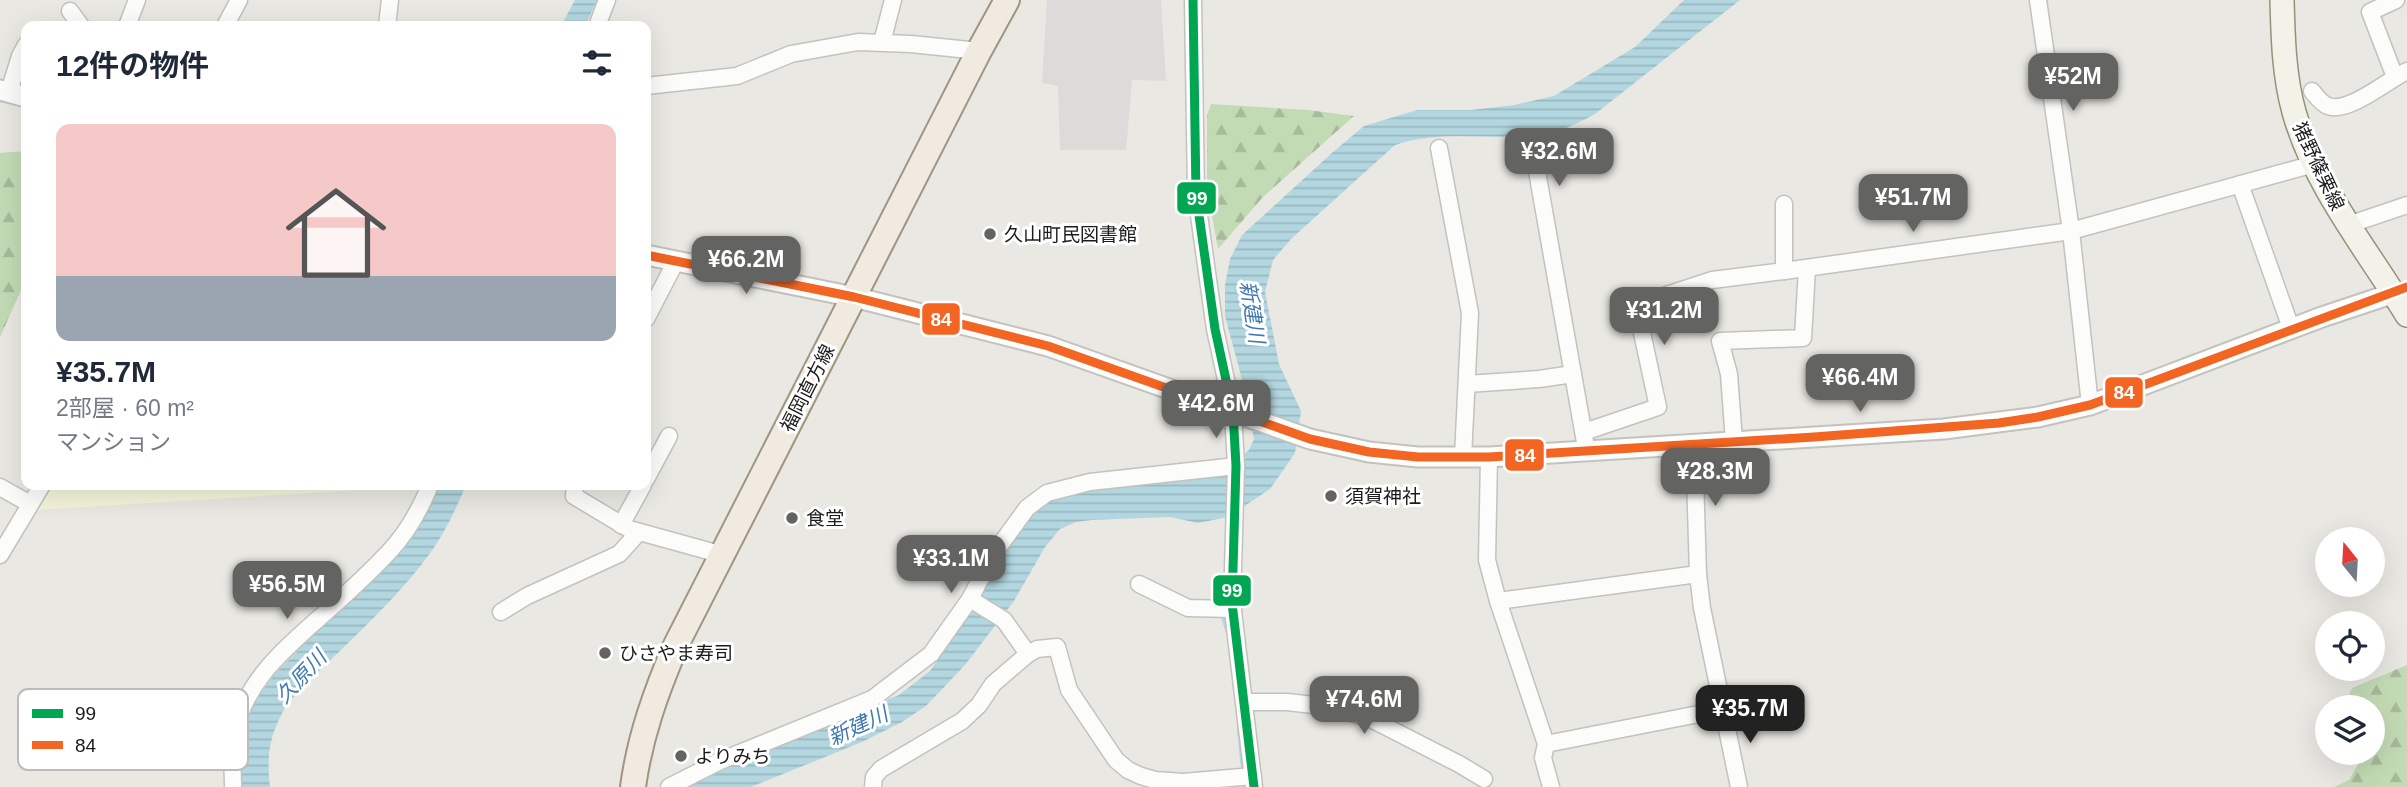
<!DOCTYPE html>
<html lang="ja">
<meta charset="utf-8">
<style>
:root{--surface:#fff;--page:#f6f6f7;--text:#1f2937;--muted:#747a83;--accent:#636361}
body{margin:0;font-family:Arial,"Noto Sans JP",sans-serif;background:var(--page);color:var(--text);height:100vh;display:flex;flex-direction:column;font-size:26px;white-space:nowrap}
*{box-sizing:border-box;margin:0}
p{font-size:23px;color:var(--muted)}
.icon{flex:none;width:38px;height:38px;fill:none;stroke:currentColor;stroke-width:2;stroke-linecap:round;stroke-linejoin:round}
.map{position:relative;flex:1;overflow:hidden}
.details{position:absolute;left:21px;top:21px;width:630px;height:469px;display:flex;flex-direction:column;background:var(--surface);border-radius:14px;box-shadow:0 7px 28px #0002}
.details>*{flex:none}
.needle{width:46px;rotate:342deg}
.tools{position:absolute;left:2315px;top:527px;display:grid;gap:14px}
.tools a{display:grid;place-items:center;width:70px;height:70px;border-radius:50%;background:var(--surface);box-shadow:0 7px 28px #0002;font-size:35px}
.price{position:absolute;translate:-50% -60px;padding:0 16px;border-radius:14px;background:var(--accent);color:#fff;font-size:23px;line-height:46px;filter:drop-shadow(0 2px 4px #0008)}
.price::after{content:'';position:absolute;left:50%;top:42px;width:21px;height:16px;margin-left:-10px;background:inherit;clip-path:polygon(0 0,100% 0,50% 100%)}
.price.current{background:#222;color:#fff}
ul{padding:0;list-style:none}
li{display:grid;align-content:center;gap:14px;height:371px;padding:0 35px}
li span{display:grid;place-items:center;height:217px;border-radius:14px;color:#555}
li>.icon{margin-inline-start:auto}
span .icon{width:126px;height:126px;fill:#fffc;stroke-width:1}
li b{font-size:30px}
h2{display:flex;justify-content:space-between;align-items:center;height:84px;padding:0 35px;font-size:30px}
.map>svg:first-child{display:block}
.education{fill:#f6f5db}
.forest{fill:url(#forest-firs)}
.parking{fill:#dcdbd9}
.water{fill:url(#water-rules)}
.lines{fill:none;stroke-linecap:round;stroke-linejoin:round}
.stream{stroke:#b3d7e0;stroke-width:4.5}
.minor-casing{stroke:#c2c2bf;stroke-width:19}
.tertiary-casing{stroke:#c2c2bf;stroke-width:23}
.secondary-casing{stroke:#92937a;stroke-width:26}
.primary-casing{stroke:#9f9580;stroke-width:28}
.minor{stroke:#fcfcfb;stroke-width:16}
.tertiary{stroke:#fcfcfb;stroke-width:19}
.secondary{stroke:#f2f2e8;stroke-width:23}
.primary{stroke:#f0eae1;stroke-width:24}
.bus-1-casing{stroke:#fff;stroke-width:14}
.bus-2-casing{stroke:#fff;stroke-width:14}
.bus-1{stroke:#00a651;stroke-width:9}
.bus-2{stroke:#f26522;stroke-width:9}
.poi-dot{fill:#636361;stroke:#fff;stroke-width:2.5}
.labels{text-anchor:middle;stroke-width:6;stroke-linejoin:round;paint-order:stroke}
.street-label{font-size:19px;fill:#1b1b1b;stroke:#fff}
.poi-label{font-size:19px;fill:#1b1b1b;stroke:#fff;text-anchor:start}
.water-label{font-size:21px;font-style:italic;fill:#4179b0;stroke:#fff}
.key{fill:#fff;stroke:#bbb;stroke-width:2}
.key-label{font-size:19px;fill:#1b1b1b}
.line-badge{stroke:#fff;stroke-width:2.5}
.badge-label{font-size:19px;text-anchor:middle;font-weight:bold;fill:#fff}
</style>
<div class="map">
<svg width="2407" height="787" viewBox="0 0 2407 787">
<defs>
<pattern id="forest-firs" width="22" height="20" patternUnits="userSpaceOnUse" patternTransform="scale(1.75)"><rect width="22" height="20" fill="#c3dbb5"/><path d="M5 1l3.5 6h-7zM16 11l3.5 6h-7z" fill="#a7bb9b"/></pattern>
<pattern id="water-rules" width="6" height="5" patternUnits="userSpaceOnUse" patternTransform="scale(1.75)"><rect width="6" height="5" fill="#b3d7e0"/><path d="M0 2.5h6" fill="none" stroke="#99b8c0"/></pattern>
</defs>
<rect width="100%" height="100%" fill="#eae8e2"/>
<!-- education -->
<path class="education" d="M51,485H410L409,487L35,510Z"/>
<!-- forest -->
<g class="forest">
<path d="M1211,104L1308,110L1354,116L1263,197L1218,249L1207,187V115Z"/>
<path d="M26,151V269L22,288L0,337V153Z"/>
<path d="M2407,665V787H2334L2349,780L2362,757L2361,753L2373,752V707H2344L2352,688Z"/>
</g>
<!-- parking -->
<path class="parking" d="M1047,0H1161L1166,81L1132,80L1126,150H1060L1058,86L1042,83Z"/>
<!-- water -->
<g class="water">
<path d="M575,0H597L585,26H561Z"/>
<path d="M1684,0H1740L1595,114C1577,124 1560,132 1540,135C1492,141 1442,129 1395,145L1291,239L1273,260L1265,292L1279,364L1301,411L1295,453L1270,489L1228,517L1198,523L1170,517L1092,520L1076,522L1060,529L1045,547L1014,601L965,665L926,706L902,722L862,742L751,787H687L784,741L899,695L930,671L973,609L1026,520L1038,507L1053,497L1077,489L1223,474L1249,450L1254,439L1244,387L1225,316V285L1230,259L1242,235L1333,152L1364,126L1417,110H1471L1514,105L1554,96L1635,47Z"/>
<path d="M438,485H466C455,511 443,537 425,560C385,612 332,656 287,704C270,734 266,753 270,787H240L239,763L242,740L251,706L274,675L420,526Z"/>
</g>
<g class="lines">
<!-- stream -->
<g class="stream">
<path d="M1223,616L1228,632"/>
<path d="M1239,727L1245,787"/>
</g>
<defs>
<g id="minor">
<path d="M1193,0L1196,194L1215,329L1233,412L1236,466L1232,603L1254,787"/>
<path d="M2038,0L2071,231L2090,405"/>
<path d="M70,11L81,26"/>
<path d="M127,26L137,0"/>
<path d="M225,26L239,0"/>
<path d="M387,26L390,0"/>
<path d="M597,26L607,0"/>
<path d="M882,42L893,0"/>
<path d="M2395,77L2370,12L2396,0"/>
<path d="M646,86L737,76L791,54L858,42L911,44L979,51"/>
<path d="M2312,91C2316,96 2322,104 2328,106C2348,114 2388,80 2407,71"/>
<path d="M9,92L20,56L26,45"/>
<path d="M1532,143L1585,442"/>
<path d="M1439,148L1470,313L1463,457"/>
<path d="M2240,184L2291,328"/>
<path d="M1784,204V271L2071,231L2314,164"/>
<path d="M2348,225L2407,205"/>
<path d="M646,319L676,261"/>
<path d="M1467,384L1539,379L1573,374"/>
<path d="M1584,432L1658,407L1636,305L1712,280L1784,271"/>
<path d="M1734,441L1729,374L1720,341L1803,338L1807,268"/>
<path d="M1694,443L1698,574L1702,608L1739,787"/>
<path d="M1489,457L1487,560L1498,601L1546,744L1543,758L1551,787"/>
<path d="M646,479L669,436"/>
<path d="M575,485L574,496L629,529L723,555"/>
<path d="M0,487L30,504"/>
<path d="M621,525L643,485"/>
<path d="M0,555L42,485"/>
<path d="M1139,584L1188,608L1233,609"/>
<path d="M970,599L1004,620L1028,654"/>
<path d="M1498,601L1698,574"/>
<path d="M501,612L527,596L619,554L639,532"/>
<path d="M1246,702H1287L1323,706L1367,717L1459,764L1484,779"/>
<path d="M1546,744L1724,709"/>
<path d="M233,787C233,771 231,754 234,739C241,686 281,652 318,619C342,598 366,576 388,553C407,533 420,510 430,485"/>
<path d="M669,787L720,761L872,699L931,654L970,599L992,556L1027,508L1047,493L1090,482L1236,466"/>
<path d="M873,787L874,777L881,769L962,721L979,705L993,684L1028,654L1037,649L1057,647L1069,690L1116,760L1128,770L1141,776L1155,780L1183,782L1253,776"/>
</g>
<g id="tertiary">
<path d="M0,90L26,97"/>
<path d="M646,255L854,297L1048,346L1310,439L1369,452L1418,457H1489L1944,429L2038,417L2090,405L2322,317L2394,293"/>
</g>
<path id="secondary" d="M2282,0C2283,38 2284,76 2294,112C2315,187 2367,249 2407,315"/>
<path id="primary" d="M633,787C640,736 656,692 676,645L979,51L1007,0"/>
</defs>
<!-- minor casing -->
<use href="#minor" class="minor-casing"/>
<!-- tertiary casing -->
<use href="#tertiary" class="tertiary-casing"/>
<!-- secondary casing -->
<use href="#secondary" class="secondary-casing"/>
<!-- primary casing -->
<use href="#primary" class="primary-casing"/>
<!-- minor -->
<use href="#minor" class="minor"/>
<!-- tertiary -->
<use href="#tertiary" class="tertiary"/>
<!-- secondary -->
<use href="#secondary" class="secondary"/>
<!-- primary -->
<use href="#primary" class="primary"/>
<defs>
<path id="bus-1" d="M1193,0L1196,194L1215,329L1233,412L1236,466L1232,603L1254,787"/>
<path id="bus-2" d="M646,255L854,297L1048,346L1310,439L1369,452L1418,457H1489L1814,437L1999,423L2038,417L2090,405L2407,287"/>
</defs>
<!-- bus-1 casing -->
<use href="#bus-1" class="bus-1-casing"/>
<!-- bus-2 casing -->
<use href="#bus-2" class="bus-2-casing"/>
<!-- bus-1 -->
<use href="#bus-1" class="bus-1"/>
<!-- bus-2 -->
<use href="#bus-2" class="bus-2"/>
</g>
<!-- markers -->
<g class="poi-dot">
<circle cx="990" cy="234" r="7"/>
<circle cx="1331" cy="496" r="7"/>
<circle cx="792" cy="518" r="7"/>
<circle cx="605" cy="653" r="7"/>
<circle cx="681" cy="756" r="7"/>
</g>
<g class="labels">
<!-- street labels -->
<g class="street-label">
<text transform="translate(2319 166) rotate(65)" y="7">猪野篠栗線</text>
<text transform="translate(807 388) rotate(-63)" y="7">福岡直方線</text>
</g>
<!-- poi labels -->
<g class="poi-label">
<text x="1004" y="241">久山町民図書館</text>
<text x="1345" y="503">須賀神社</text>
<text x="806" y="525">食堂</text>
<text x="619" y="660">ひさやま寿司</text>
<text x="695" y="763">よりみち</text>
</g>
<!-- water labels -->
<g class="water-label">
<text transform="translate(1252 312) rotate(81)" y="7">新建川</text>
<text transform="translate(301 677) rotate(-47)" y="7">久原川</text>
<text transform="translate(858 726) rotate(-25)" y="7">新建川</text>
</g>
</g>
<!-- legend -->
<rect x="18" y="689" width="230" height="81" rx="10" class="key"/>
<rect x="32" y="709" width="31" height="9" fill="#00a651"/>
<rect x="32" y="741" width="31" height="8" fill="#f26522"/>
<g class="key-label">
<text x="75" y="720">99</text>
<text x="75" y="752">84</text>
</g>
<g class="line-badge">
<rect x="1176" y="181" width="41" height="34" rx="7" fill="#00a651"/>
<rect x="921" y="302" width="40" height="34" rx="7" fill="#f26522"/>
<rect x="2104" y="376" width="40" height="33" rx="7" fill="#f26522"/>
<rect x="1504" y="438" width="41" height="34" rx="7" fill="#f26522"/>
<rect x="1212" y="574" width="40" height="33" rx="7" fill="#00a651"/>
</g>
<g class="badge-label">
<text x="1197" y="205">99</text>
<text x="941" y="326">84</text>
<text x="2124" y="399">84</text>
<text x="1525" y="462">84</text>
<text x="1232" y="597">99</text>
</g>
</svg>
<div class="tools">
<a><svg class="needle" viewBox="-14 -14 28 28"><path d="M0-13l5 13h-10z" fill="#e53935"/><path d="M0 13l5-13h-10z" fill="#747a83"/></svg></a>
<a><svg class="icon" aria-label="locate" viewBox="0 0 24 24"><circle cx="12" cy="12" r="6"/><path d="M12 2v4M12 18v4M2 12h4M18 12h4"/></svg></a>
<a><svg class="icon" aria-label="layers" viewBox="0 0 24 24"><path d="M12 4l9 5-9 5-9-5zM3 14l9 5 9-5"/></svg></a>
</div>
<b class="price" style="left:2073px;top:113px">¥52M</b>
<b class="price" style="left:1559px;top:188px">¥32.6M</b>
<b class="price" style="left:1913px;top:234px">¥51.7M</b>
<b class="price" style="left:746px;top:296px">¥66.2M</b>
<b class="price" style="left:1664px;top:347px">¥31.2M</b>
<b class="price" style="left:1860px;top:414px">¥66.4M</b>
<b class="price" style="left:1216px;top:440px">¥42.6M</b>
<b class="price" style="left:1715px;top:508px">¥28.3M</b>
<b class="price" style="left:951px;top:595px">¥33.1M</b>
<b class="price" style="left:287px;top:621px">¥56.5M</b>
<b class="price" style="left:1364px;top:736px">¥74.6M</b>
<b class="price current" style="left:1750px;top:745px">¥35.7M</b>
<section class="details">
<h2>12件の物件<svg class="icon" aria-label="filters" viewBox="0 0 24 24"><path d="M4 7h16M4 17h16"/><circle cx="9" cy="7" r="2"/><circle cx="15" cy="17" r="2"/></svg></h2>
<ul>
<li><span style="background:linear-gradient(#f6c9c9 70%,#9aa5b1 0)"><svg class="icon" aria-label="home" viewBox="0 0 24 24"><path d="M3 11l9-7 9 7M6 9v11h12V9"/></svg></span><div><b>¥35.7M</b><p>2部屋 · 60 m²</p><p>マンション</p></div></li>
</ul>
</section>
</div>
